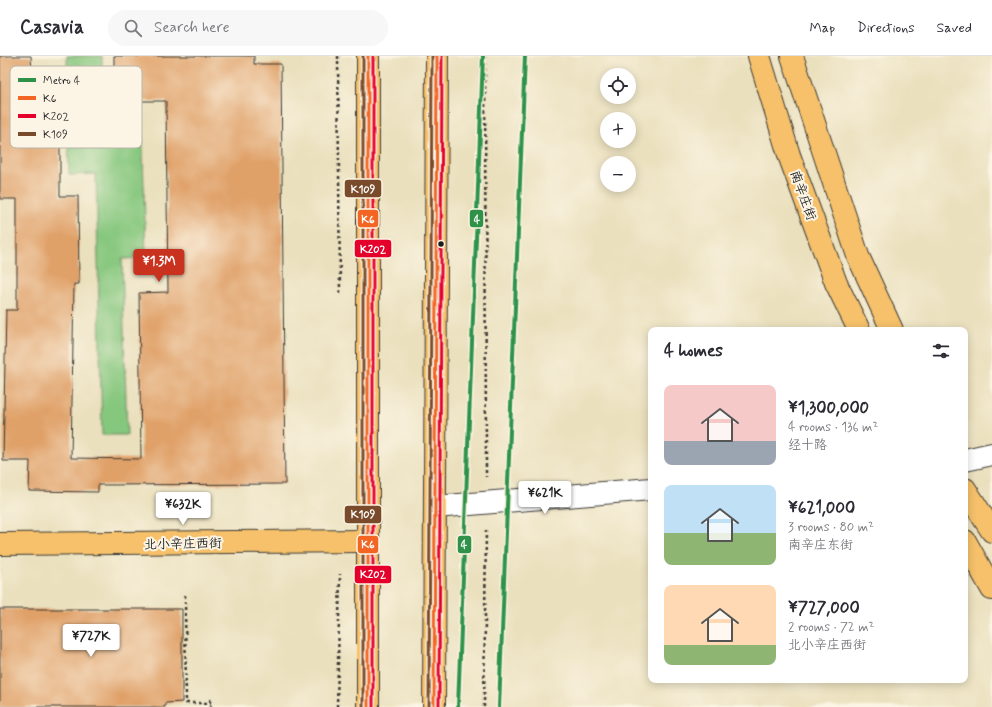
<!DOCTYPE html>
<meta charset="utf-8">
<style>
:root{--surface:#fff;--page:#f7f7f7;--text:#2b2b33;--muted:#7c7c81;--line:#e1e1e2;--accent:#c8321e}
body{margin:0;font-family:Mynerve,"LXGW WenKai TC",sans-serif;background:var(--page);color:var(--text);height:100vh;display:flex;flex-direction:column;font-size:15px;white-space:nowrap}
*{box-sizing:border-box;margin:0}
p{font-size:13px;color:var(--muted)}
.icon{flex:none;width:22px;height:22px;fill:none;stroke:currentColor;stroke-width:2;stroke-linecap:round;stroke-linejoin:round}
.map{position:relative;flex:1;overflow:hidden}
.panel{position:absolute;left:648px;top:271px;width:320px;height:356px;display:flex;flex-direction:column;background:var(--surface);border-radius:8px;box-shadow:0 2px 10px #0003}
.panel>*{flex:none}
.controls{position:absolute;left:600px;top:12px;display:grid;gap:8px}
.controls a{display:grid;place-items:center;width:36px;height:36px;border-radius:50%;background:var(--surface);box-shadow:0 2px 10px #0003;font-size:20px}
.price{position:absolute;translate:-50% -34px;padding:0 9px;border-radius:4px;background:#fff;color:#222;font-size:13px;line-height:26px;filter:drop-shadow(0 1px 2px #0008)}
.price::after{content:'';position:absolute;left:50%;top:24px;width:12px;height:9px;margin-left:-6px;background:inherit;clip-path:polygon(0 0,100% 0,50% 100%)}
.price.selected{background:var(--accent);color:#fff}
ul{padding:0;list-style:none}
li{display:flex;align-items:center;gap:12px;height:100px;padding:0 16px}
li span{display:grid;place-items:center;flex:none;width:112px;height:80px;border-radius:8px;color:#555}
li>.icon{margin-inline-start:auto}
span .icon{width:48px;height:48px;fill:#fffc;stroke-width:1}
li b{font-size:17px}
h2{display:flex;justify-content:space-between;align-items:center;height:48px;padding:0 16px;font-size:17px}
header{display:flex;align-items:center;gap:24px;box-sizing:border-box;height:56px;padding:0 20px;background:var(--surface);border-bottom:1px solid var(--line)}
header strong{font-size:19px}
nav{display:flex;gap:22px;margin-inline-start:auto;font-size:14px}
.search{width:280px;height:36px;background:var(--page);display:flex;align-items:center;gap:10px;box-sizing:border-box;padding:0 14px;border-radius:22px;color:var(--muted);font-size:15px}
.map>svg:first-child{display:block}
.green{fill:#86c77e;stroke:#51724d}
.building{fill:#e0a169}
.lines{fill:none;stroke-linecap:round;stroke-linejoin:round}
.minor-casing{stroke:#3b3934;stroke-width:24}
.major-casing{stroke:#3b3934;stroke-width:24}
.highway-casing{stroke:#3b3934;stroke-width:24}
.path{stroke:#3b3934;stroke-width:2.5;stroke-dasharray:3 3;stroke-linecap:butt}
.minor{stroke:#fff;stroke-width:22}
.major{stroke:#f6c16b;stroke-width:22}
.highway{stroke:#f6c16b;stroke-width:22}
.bus-1-casing{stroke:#fcf5e5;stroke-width:6}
.bus-2-casing{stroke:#fcf5e5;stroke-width:6}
.bus-3-casing{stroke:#fcf5e5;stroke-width:6}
.bus-1{stroke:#f26522;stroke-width:3}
.bus-2{stroke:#e4002b;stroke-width:3}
.bus-3{stroke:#7a4b2a;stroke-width:3}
.metro-1-casing{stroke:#fcf5e5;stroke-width:7}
.metro-1{stroke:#2f9248;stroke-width:4}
.bus-dot{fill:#1c1c1c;stroke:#fcf5e5;stroke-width:1.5}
.labels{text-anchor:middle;stroke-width:4;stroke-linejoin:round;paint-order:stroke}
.street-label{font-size:13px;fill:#1c1c1c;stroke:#fcf5e5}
.key{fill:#fcf5e5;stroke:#b9b4a9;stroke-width:1}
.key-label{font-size:11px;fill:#1c1c1c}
.line-badge{stroke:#fcf5e5;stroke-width:1.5}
.badge-label{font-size:11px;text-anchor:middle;font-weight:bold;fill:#fff}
</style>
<header>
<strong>Casavia</strong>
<div class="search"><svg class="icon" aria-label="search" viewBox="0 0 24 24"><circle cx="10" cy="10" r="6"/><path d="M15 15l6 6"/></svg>Search here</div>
<nav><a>Map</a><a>Directions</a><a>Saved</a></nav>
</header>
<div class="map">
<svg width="992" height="651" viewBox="0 0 992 651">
<rect width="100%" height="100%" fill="#fcf5e5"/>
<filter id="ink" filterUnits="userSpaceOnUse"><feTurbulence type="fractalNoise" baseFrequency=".025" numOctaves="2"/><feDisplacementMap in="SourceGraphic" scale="8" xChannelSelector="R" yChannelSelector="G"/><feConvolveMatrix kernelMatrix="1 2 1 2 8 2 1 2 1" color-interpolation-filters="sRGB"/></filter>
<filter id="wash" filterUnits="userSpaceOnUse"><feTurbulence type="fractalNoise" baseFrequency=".012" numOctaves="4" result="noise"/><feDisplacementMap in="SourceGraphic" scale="16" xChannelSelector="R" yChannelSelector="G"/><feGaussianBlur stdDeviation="0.9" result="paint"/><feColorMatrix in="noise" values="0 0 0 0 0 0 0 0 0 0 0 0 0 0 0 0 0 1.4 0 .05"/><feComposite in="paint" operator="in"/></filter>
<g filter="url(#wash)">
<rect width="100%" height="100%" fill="#eae0bd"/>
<!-- green -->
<path class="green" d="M67,0H102L103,62L142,61L146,202L122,203L127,379H102L96,118L69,119Z"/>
<g id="blocks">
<!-- building -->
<g class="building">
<path d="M0,0H31L35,63H60V140H78L79,228H74L71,402L141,403L139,237L168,236L166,45H114V0H254V8H281L285,428L98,429V436L29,435L30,405H3L6,254H17V143H0Z"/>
<path d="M0,553H182V646L165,647V651H0Z"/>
</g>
</g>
</g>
<g filter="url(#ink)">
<use href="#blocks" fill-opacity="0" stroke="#3b3934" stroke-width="1"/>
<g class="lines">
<defs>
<g id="minor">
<path d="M965,404L992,398"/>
<path d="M435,451L651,433"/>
</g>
<g id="major">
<path d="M759,0L789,99L836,227L859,274"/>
<path d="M792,0L858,200L892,274"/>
<path d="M965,433L992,475"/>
<path d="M965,485L992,533"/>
<path d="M0,488L367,485"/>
</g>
<g id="highway">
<path d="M368,651V0"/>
<path d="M434,651L437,0"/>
</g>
</defs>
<!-- minor casing -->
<use href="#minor" class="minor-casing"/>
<!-- major casing -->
<use href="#major" class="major-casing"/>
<!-- highway casing -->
<use href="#highway" class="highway-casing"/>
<!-- path -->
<g class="path">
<path d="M338,0L340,237"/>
<path d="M485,0L486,421"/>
<path d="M185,539L186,647H211"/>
<path d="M210,643L211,651"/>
<path d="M337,651L340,518"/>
<path d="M484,651L486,474"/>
</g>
<!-- minor -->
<use href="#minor" class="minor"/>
<!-- major -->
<use href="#major" class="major"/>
<!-- highway -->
<use href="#highway" class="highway"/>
<defs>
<g id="bus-1">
<path d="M368,0V651"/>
<path d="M434,651L437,0"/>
</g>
<g id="bus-2">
<path d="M373,0V651"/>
<path d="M439,651L442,0"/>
</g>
<g id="bus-3">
<path d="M363,0V651"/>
<path d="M429,651L432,0"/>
</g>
</defs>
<!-- bus-1 casing -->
<use href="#bus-1" class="bus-1-casing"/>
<!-- bus-2 casing -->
<use href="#bus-2" class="bus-2-casing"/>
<!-- bus-3 casing -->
<use href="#bus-3" class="bus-3-casing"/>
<!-- bus-1 -->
<use href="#bus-1" class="bus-1"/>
<!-- bus-2 -->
<use href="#bus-2" class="bus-2"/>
<!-- bus-3 -->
<use href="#bus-3" class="bus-3"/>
<defs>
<g id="metro-1">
<path d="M458,651L483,0"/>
<path d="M499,651L525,0"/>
</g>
</defs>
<!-- metro-1 casing -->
<use href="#metro-1" class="metro-1-casing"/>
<!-- metro-1 -->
<use href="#metro-1" class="metro-1"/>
</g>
</g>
<!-- markers -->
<circle class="bus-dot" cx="441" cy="188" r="3.5"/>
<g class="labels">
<!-- street labels -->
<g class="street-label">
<text transform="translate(804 139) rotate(70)" y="5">南辛庄街</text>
<text transform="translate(183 487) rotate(-1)" y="5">北小辛庄西街</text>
</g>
</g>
<!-- legend -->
<rect x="10" y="10" width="132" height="82" rx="6" class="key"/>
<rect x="18" y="22" width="18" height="4" fill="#2f9248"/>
<rect x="18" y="40" width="18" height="4" fill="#f26522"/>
<rect x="18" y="58" width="18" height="4" fill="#e4002b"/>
<rect x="18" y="76" width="18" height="4" fill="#7a4b2a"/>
<g class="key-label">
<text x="43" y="28">Metro 4</text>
<text x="43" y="46">K6</text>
<text x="43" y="64">K202</text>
<text x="43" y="82">K109</text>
</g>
<g class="line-badge">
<rect x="344" y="123" width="38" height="19" rx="4" fill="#7a4b2a"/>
<rect x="357" y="153" width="22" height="19" rx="4" fill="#f26522"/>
<rect x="469" y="153" width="15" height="19" rx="4" fill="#2f9248"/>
<rect x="354" y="183" width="38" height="19" rx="4" fill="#e4002b"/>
<rect x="344" y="449" width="38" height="19" rx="4" fill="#7a4b2a"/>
<rect x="357" y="479" width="22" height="19" rx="4" fill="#f26522"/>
<rect x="457" y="479" width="15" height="19" rx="4" fill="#2f9248"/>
<rect x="354" y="509" width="38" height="19" rx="4" fill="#e4002b"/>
</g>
<g class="badge-label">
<text x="363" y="137">K109</text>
<text x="368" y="167">K6</text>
<text x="477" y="167">4</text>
<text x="373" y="197">K202</text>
<text x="363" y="462">K109</text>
<text x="368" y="492">K6</text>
<text x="464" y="492">4</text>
<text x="373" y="522">K202</text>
</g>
</svg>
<div class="controls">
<a><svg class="icon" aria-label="locate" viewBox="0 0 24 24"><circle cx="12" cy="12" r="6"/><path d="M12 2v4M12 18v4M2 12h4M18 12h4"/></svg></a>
<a>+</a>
<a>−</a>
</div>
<b class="price selected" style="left:159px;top:227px">¥1.3M</b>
<b class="price" style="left:545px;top:459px">¥621K</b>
<b class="price" style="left:183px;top:470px">¥632K</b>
<b class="price" style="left:91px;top:602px">¥727K</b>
<section class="panel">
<h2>4 homes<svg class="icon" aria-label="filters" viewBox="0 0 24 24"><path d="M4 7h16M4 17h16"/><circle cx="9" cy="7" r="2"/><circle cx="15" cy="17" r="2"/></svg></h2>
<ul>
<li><span style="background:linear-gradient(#f6c9c9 70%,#9aa5b1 0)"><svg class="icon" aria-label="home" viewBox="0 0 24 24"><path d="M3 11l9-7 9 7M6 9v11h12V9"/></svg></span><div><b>¥1,300,000</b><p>4 rooms · 136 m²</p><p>经十路</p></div></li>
<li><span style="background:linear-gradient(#bfe0f5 60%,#8fb573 0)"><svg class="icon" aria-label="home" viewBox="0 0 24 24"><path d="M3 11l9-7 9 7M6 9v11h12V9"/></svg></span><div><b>¥621,000</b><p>3 rooms · 80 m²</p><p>南辛庄东街</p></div></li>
<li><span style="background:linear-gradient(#ffd9b3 75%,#8fb573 0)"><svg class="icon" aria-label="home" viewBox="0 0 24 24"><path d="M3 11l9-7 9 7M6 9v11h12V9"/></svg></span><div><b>¥727,000</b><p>2 rooms · 72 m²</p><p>北小辛庄西街</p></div></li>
</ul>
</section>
</div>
